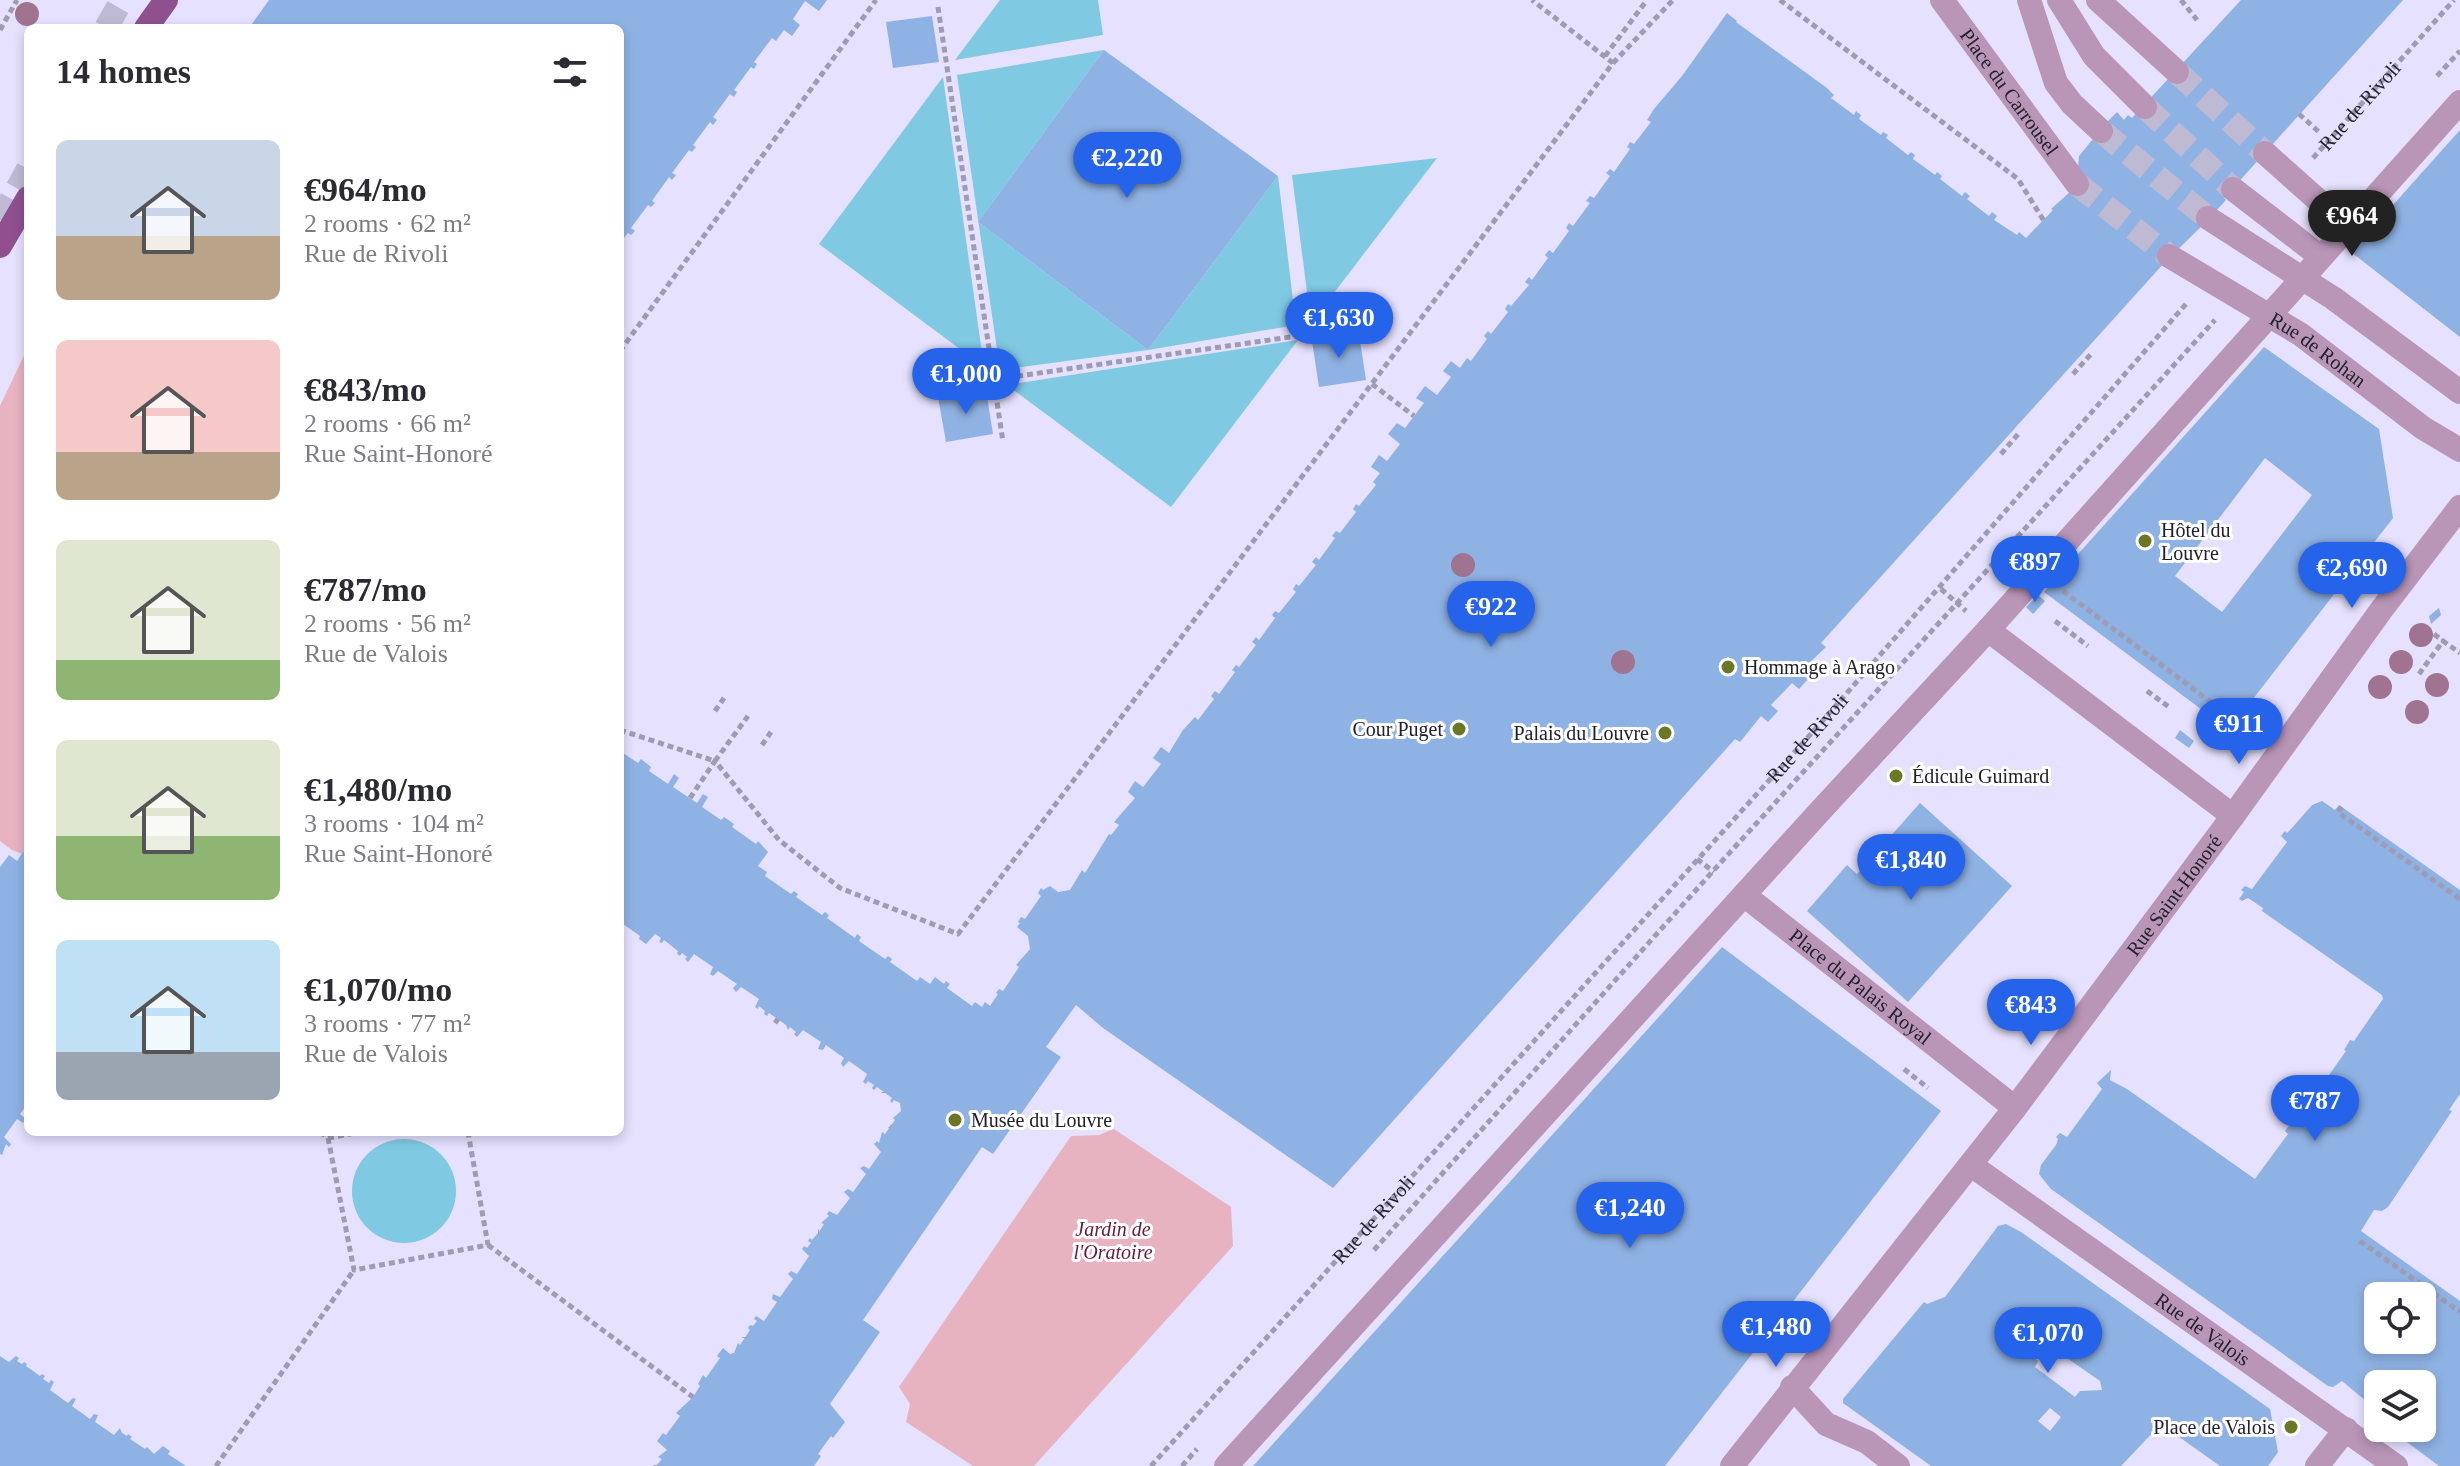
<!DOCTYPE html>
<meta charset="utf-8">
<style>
:root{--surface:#fff;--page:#f7f7f7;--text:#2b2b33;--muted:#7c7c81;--accent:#2563eb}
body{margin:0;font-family:Georgia,serif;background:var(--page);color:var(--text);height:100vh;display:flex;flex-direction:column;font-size:30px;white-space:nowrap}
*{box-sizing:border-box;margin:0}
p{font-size:26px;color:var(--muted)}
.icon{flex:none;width:44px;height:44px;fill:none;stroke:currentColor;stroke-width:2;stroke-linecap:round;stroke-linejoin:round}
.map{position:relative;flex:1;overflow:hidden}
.sheet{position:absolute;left:24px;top:24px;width:600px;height:1112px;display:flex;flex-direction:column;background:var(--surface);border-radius:12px;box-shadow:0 4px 12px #0003}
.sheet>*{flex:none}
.tools{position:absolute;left:2364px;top:1282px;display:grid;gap:16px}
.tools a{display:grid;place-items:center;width:72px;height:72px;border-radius:12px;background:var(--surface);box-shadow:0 4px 12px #0003;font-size:40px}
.price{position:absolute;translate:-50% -68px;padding:0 18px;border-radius:28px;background:var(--accent);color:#fff;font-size:26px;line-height:52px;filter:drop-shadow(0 2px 4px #0008)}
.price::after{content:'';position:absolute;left:50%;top:48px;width:24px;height:18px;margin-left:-12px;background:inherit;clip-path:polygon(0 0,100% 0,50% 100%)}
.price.selected{background:#222;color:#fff}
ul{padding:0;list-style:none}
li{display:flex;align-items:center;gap:24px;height:200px;padding:0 32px}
li span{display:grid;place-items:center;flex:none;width:224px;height:160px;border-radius:12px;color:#555}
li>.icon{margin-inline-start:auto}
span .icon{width:96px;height:96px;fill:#fffc;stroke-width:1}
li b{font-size:34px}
h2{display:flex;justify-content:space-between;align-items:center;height:96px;padding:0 32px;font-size:34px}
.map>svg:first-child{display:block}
.green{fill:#e8b3c1}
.water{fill:#7fc9e3}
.building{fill:#8fb2e4;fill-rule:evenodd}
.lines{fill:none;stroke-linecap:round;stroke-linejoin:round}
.minor-tunnel{stroke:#bebad4;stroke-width:24;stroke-dasharray:24 12;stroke-linecap:butt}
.path{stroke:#9e9bb2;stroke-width:5;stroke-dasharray:6 4;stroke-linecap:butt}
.minor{stroke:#b995b8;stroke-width:24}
.major{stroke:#905090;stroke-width:24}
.tree{fill:#a07491}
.poi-dot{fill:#6a7724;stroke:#fff;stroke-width:3}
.labels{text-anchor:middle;stroke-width:6;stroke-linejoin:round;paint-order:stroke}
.street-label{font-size:20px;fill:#22202d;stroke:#fff}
.poi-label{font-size:20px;fill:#22202d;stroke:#fff;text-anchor:start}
.park-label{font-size:20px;font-style:italic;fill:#681a37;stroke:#fff}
</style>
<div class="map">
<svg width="2460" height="1466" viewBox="0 0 2460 1466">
<rect width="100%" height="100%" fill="#e5e1fe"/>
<!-- green -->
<g class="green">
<path d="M28,347V856L12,850L0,841V406Z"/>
<path d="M1114,1129L1231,1207L1233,1246L1034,1466H973L906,1422L910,1404L899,1387L1071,1136L1099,1135Z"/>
</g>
<!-- water -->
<g class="water">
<path d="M1000,0H1098L1103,35L955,60Z"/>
<path d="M1104,50L978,222L1148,350L1278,176L1296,325L1148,350L1000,370L957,75Z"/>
<path d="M943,77L984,367L819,244Z"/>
<path d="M1437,158L1311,323L1292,175Z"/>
<path d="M1298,340L1171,507L1007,385Z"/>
<circle cx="404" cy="1191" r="52"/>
</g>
<!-- building -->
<g class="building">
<path d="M269,0H827L819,11L805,1L793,19L800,25L792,36L784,30L776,41L772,38L754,62L757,64L754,69L751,67L734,90L737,92L734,97L730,94L713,117L717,120L713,125L710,122L693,145L696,147L692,152L689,150L672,173L676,175L672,180L669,177L652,201L655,203L651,207L648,205L631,228L635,231L631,235L628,233L620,243V28H249Z"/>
<path d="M2241,0H2403L2224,198L2226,200L2207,221L2165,262L1821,643L1826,647L1802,670L1810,677L1799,689L1792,683L1771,705L1778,711L1768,722L1761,716L1740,742L1735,739L1333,1188L1103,1028L1076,1005L1046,1047L1061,1057L993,1154L982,1147L863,1320L880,1332L830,1404L845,1422L833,1438L831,1436L818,1454L821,1456L814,1466H656L662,1459L658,1457L667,1450L657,1441L663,1433L666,1435L680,1416L676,1413L693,1397L700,1386L698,1384L703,1375L706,1378L720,1358L717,1356L723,1348L730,1354L734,1353L738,1343L740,1345L750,1330L748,1328L750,1325L753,1326L757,1321L754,1319L756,1316L764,1321L777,1302L772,1299L773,1294L780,1297L793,1279L788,1274L791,1271L797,1274L809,1256L802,1249L804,1246L807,1248L811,1243L808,1241L810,1238L812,1240L819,1232L824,1224L821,1223L829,1216L827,1214L829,1211L837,1215L850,1198L844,1192L848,1189L853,1192L866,1174L860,1168L864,1166L869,1169L881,1152L874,1144L877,1141L879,1143L882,1132L885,1134L895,1120L893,1118L901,1111L900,1103L894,1100L892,1103L890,1101L892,1098L877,1087L874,1090L872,1088L874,1085L868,1081L866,1084L863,1082L867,1074L849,1061L843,1067L841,1063L844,1058L826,1045L823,1050L818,1049L821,1042L803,1030L797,1037L794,1034L796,1032L790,1027L788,1030L786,1025L769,1013L767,1016L764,1014L765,1011L759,1006L758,1009L755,1007L759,999L741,987L736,992L733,988L737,984L718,971L713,976L710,974L713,967L694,954L688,962L685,959L687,957L682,953L680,956L677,954L678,951L664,940L662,943L659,942L661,938L655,934L646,944L639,939L640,936L620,922V751L638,763L641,759L651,767L649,771L668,784L674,774L679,778L673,787L697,803L703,794L708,797L702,807L721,820L724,817L734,824L732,827L756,844L758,841L768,852L758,866L767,872L765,876L791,894L794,891L798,894L796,897L822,915L825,912L829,915L827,918L855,938L857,934L861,937L859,941L885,959L888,956L892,959L890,962L917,981L920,977L930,984L935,977L944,984L946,981L950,984L947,988L972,1006L975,1002L982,1007L985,1002L990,1006L998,994L996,993L999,989L1003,991L1019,967L1016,965L1030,949L1028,936L1017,927L1020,923L1018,922L1021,917L1025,919L1041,896L1038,893L1041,888L1043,890L1050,886L1058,892L1070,890L1082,870L1085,873L1109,834L1111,835L1119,825L1114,822L1135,798L1128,792L1135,781L1143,787L1161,764L1153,758L1161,747L1169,753L1183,730L1195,717L1198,720L1214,699L1211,696L1215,691L1219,694L1235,672L1232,670L1236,665L1239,667L1256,645L1252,642L1256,637L1259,640L1275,618L1272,615L1275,611L1279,613L1296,592L1293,589L1296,584L1299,586L1316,565L1312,562L1316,557L1319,560L1335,538L1332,536L1336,531L1340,533L1356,512L1353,509L1356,504L1359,506L1376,485L1373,482L1380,473L1371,467L1379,455L1387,461L1400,444L1388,434L1397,423L1405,428L1424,403L1416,398L1425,386L1437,395L1451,377L1443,371L1451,361L1460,368L1467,358L1471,361L1487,339L1484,336L1488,331L1491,334L1508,312L1505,309L1508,304L1511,306L1529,285L1525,282L1529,277L1532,280L1548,258L1545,255L1549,250L1553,253L1569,231L1566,228L1569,223L1573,226L1590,203L1586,201L1590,196L1594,198L1610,176L1606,173L1610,169L1614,172L1630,149L1627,147L1630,142L1634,144L1651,122L1647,120L1654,109L1682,76L1727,13L1737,21L1736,22L1827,88L1834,95L1831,98L1854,115L1856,111L1861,115L1859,119L1881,135L1883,132L1888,135L1886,138L1908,155L1911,152L1915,155L1913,159L1935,175L1937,172L1942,176L1940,179L1962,196L1965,192L1970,196L1967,199L1989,216L1992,212L1997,216L1994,220L2017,235L2019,232L2026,238L2053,210L2051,209L2070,192L2078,169L2079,156L2106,123L2117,112L2124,120L2128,115L2132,118Z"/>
<path d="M932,16L939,62L893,68L886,22Z"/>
<path d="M1104,50L1278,176L1148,350L978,222Z"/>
<path d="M2460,130V337L2351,252Z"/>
<path d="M1359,334L1366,380L1319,387L1312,341Z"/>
<path d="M2264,347L2379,429L2393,518L2229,730L2044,592ZM2265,458L2312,495L2222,612L2175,576Z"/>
<path d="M986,390L993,434L946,442L938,397Z"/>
<path d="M2038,595L2045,601L2033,614L2026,607Z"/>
<path d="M2439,608L2441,615L2431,624L2429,616Z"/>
<path d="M2180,730L2194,741L2189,748L2175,738Z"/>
<path d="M2322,801L2335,810L2339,805L2460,890V1094L2449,1110L2452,1111L2388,1207L2382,1211L2374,1210L2361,1231L2460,1301V1466H2439L2388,1428H2422V1384H2378V1411L2342,1381L2333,1387L2328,1386L2051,1189L2039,1174L2041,1165L2056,1145L2058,1139L2056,1137L2060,1133L2067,1137L2102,1089L2097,1083L2111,1070L2110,1080L2127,1089L2255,1179L2257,1176L2288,1134L2285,1131L2290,1124L2293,1126L2346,1051L2344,1050L2350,1040L2354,1041L2383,999L2382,995L2262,911L2263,908L2248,898L2242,901L2239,899L2244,892L2241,890L2245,886L2252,889L2287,842L2281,836L2285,831L2287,833L2292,828L2312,805ZM2378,1296H2422V1340H2378Z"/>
<path d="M1920,803L2012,886L1908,1002L1807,911L1847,865L1857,874Z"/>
<path d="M23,852L28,856V1103L20,1114L26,1119L23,1123L17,1119L4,1137L11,1144L9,1147L6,1144L2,1155L0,1154V867L9,855L17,861Z"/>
<path d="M1722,947L1941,1111L1665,1466H1253Z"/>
<path d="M2006,1224L2021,1232L2270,1409L2278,1452L2268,1466H2220L2161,1424L2121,1466H1931L1843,1403V1399L1924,1302L1927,1304L1945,1297L1998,1226ZM2029,1334L2034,1335L2100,1381L2102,1390L2080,1391L2075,1397L2035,1367L2038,1361L2027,1352L2024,1336ZM2050,1408L2061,1417L2050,1431L2038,1421Z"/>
<path d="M0,1356L9,1362L16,1356L19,1358L17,1361L22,1364L24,1362L27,1364L26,1366L40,1376L42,1374L45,1376L43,1379L49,1383L51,1380L54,1382L50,1390L68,1403L73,1398L76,1399L72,1406L90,1419L94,1414L98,1415L95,1422L114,1435L120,1428L122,1433L127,1436L128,1434L132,1437L130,1439L145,1449L147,1447L154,1454L163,1446L170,1451L168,1454L186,1466H0Z"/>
</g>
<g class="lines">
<!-- minor-tunnel -->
<g class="minor-tunnel">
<path d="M106,28L122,0"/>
<path d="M2177,72L2265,153"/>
<path d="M2145,107L2233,189"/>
<path d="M2101,131L2208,218"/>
<path d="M2077,184L2169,256"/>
<path d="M0,220L28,169"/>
</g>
<!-- path -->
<g class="path">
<path d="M1780,0L2018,179L2044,221"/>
<path d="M2181,0L2197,20"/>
<path d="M938,7L1003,442"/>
<path d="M0,30L17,0"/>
<path d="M1605,56L1647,0"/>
<path d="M1613,63L1673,0"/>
<path d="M2437,76L2460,51"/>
<path d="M2299,114L2319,132"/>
<path id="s1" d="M2313,158L2454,0"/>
<path d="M620,351L876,0"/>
<path d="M2073,374L2092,353"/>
<path d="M1372,384L1414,416"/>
<path d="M928,389L1367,326"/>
<path d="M2001,454L2019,433"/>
<path d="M1941,589L1966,611"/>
<path d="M2063,591L2236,721"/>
<path d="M2055,621L2088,646"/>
<path d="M2434,634L2443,641"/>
<path d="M2419,674L2443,641L2460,653"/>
<path d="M2147,691L2169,707"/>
<path d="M715,711L724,698"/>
<path d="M620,730L715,761L748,716"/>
<path d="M762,745L771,732"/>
<path d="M690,798L715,761L779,840L840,888L958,934L1613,63L1532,0"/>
<path d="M2342,807L2338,812L2460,899"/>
<path d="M1697,859L1714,872"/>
<path d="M775,1023L778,1019"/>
<path d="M1904,1069L1928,1088"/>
<path d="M884,1093V1092"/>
<path d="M890,1126L891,1127"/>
<path d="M320,1132L328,1138L361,1132"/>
<path d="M328,1138L354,1270L488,1245L468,1132"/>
<path d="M818,1232H819"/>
<path d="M2360,1241L2460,1312"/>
<path d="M488,1245L693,1397"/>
<path d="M1374,1250L1713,871L2215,320"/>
<path d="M745,1337V1338"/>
<path d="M656,1465V1466"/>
<path d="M216,1466L354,1270"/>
<path id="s2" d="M1151,1466L1819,725L2186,304"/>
<path d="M1182,1466L1197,1449"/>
</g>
<!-- minor -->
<g class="minor">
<path id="s3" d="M1942,0L2077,184"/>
<path d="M2029,0L2056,83L2072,104L2101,131"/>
<path d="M2059,0L2094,56L2145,107"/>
<path d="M2098,0L2177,72"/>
<path d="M2265,153L2348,227"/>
<path d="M2233,189L2321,257"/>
<path d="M2208,218L2333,298L2460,392"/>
<path id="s4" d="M2169,256L2300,334L2423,428L2460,450"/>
<path d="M1988,630L2233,816"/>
<path id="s5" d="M1744,895L2015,1108"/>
<path id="s6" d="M1971,1165L2396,1466"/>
<path d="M1792,1387L1826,1424L1867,1442L1898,1466"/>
<path d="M1226,1466L1821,810L1988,630L2460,102"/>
<path id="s7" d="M1732,1466L2015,1108L2233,816L2382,609L2460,507"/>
<path d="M2317,1466L2346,1429"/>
</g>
<!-- major -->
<g class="major">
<path d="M146,28L166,0"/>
<path d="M0,246L28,198"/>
</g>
</g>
<!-- trees -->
<g class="tree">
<circle cx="27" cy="14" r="12"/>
<circle cx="1463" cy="565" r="12"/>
<circle cx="2421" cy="635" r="12"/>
<circle cx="1623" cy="662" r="12"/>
<circle cx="2401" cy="662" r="12"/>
<circle cx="2437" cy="685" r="12"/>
<circle cx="2380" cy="687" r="12"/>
<circle cx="2417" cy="712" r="12"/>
</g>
<!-- markers -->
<g class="poi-dot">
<circle cx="2145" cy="541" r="8"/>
<circle cx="1728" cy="667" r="8"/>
<circle cx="1459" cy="729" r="8"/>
<circle cx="1665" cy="733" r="8"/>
<circle cx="1896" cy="776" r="8"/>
<circle cx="955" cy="1120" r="8"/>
<circle cx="2291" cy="1427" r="8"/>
</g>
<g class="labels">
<!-- street labels -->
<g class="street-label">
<text dy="7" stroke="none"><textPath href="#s3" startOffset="114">Place du Carrousel</textPath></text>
<text dy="7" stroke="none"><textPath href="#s1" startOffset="70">Rue de Rivoli</textPath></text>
<text dy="7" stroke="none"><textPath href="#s4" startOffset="176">Rue de Rohan</textPath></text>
<text dy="7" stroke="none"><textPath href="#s2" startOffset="980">Rue de Rivoli</textPath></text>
<text dy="7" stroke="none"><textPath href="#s7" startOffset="722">Rue Saint-Honoré</textPath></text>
<text dy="7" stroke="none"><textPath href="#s5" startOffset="148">Place du Palais Royal</textPath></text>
<text dy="7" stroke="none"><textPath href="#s2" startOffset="332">Rue de Rivoli</textPath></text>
<text dy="7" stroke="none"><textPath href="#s6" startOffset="284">Rue de Valois</textPath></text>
</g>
<!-- poi labels -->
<g class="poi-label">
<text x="2161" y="537">Hôtel du<tspan x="2161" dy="23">Louvre</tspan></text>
<text x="1744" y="674">Hommage à Arago</text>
<text x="1443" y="736" text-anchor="end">Cour Puget</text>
<text x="1649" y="740" text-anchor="end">Palais du Louvre</text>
<text x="1912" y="783">Édicule Guimard</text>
<text x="971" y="1127">Musée du Louvre</text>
<text x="2275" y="1434" text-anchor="end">Place de Valois</text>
</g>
<!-- park labels -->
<g class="park-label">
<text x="1113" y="1236">Jardin de<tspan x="1113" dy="23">l'Oratoire</tspan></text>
</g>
</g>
</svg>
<div class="tools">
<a><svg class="icon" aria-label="locate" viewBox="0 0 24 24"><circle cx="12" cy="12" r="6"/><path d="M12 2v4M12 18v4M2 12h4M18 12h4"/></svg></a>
<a><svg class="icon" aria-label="layers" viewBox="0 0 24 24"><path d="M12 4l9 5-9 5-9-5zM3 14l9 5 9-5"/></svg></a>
</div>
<b class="price" style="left:1127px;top:200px">€2,220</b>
<b class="price selected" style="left:2352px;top:258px">€964</b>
<b class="price" style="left:1339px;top:360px">€1,630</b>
<b class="price" style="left:966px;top:416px">€1,000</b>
<b class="price" style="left:2035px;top:604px">€897</b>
<b class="price" style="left:2352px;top:610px">€2,690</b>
<b class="price" style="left:1491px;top:649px">€922</b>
<b class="price" style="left:2239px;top:766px">€911</b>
<b class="price" style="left:1911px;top:902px">€1,840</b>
<b class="price" style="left:2031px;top:1047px">€843</b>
<b class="price" style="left:2315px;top:1143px">€787</b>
<b class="price" style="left:1630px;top:1250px">€1,240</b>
<b class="price" style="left:1776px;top:1369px">€1,480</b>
<b class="price" style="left:2048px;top:1375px">€1,070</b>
<section class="sheet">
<h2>14 homes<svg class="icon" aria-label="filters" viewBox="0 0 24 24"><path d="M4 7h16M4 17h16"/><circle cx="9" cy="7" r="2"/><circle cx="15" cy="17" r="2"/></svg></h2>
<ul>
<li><span style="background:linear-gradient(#c9d6e8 60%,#b9a48a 0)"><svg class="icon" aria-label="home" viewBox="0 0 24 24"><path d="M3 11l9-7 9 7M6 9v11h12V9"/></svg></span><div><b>€964/mo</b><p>2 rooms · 62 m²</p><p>Rue de Rivoli</p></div></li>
<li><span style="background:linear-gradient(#f6c9c9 70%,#b9a48a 0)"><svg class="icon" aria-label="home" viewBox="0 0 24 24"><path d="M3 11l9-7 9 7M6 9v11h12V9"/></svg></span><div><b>€843/mo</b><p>2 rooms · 66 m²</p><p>Rue Saint-Honoré</p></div></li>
<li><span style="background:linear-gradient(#dfe7d0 75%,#8fb573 0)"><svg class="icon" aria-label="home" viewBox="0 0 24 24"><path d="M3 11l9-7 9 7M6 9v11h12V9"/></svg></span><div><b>€787/mo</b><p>2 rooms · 56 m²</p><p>Rue de Valois</p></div></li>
<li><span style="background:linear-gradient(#dfe7d0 60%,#8fb573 0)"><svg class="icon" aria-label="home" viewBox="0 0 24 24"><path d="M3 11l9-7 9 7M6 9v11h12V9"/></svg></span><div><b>€1,480/mo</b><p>3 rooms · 104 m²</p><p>Rue Saint-Honoré</p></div></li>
<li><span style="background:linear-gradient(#bfe0f5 70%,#9aa5b1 0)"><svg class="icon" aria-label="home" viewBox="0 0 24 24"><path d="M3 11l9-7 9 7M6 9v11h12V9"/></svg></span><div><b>€1,070/mo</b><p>3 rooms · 77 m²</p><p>Rue de Valois</p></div></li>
</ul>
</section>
</div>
